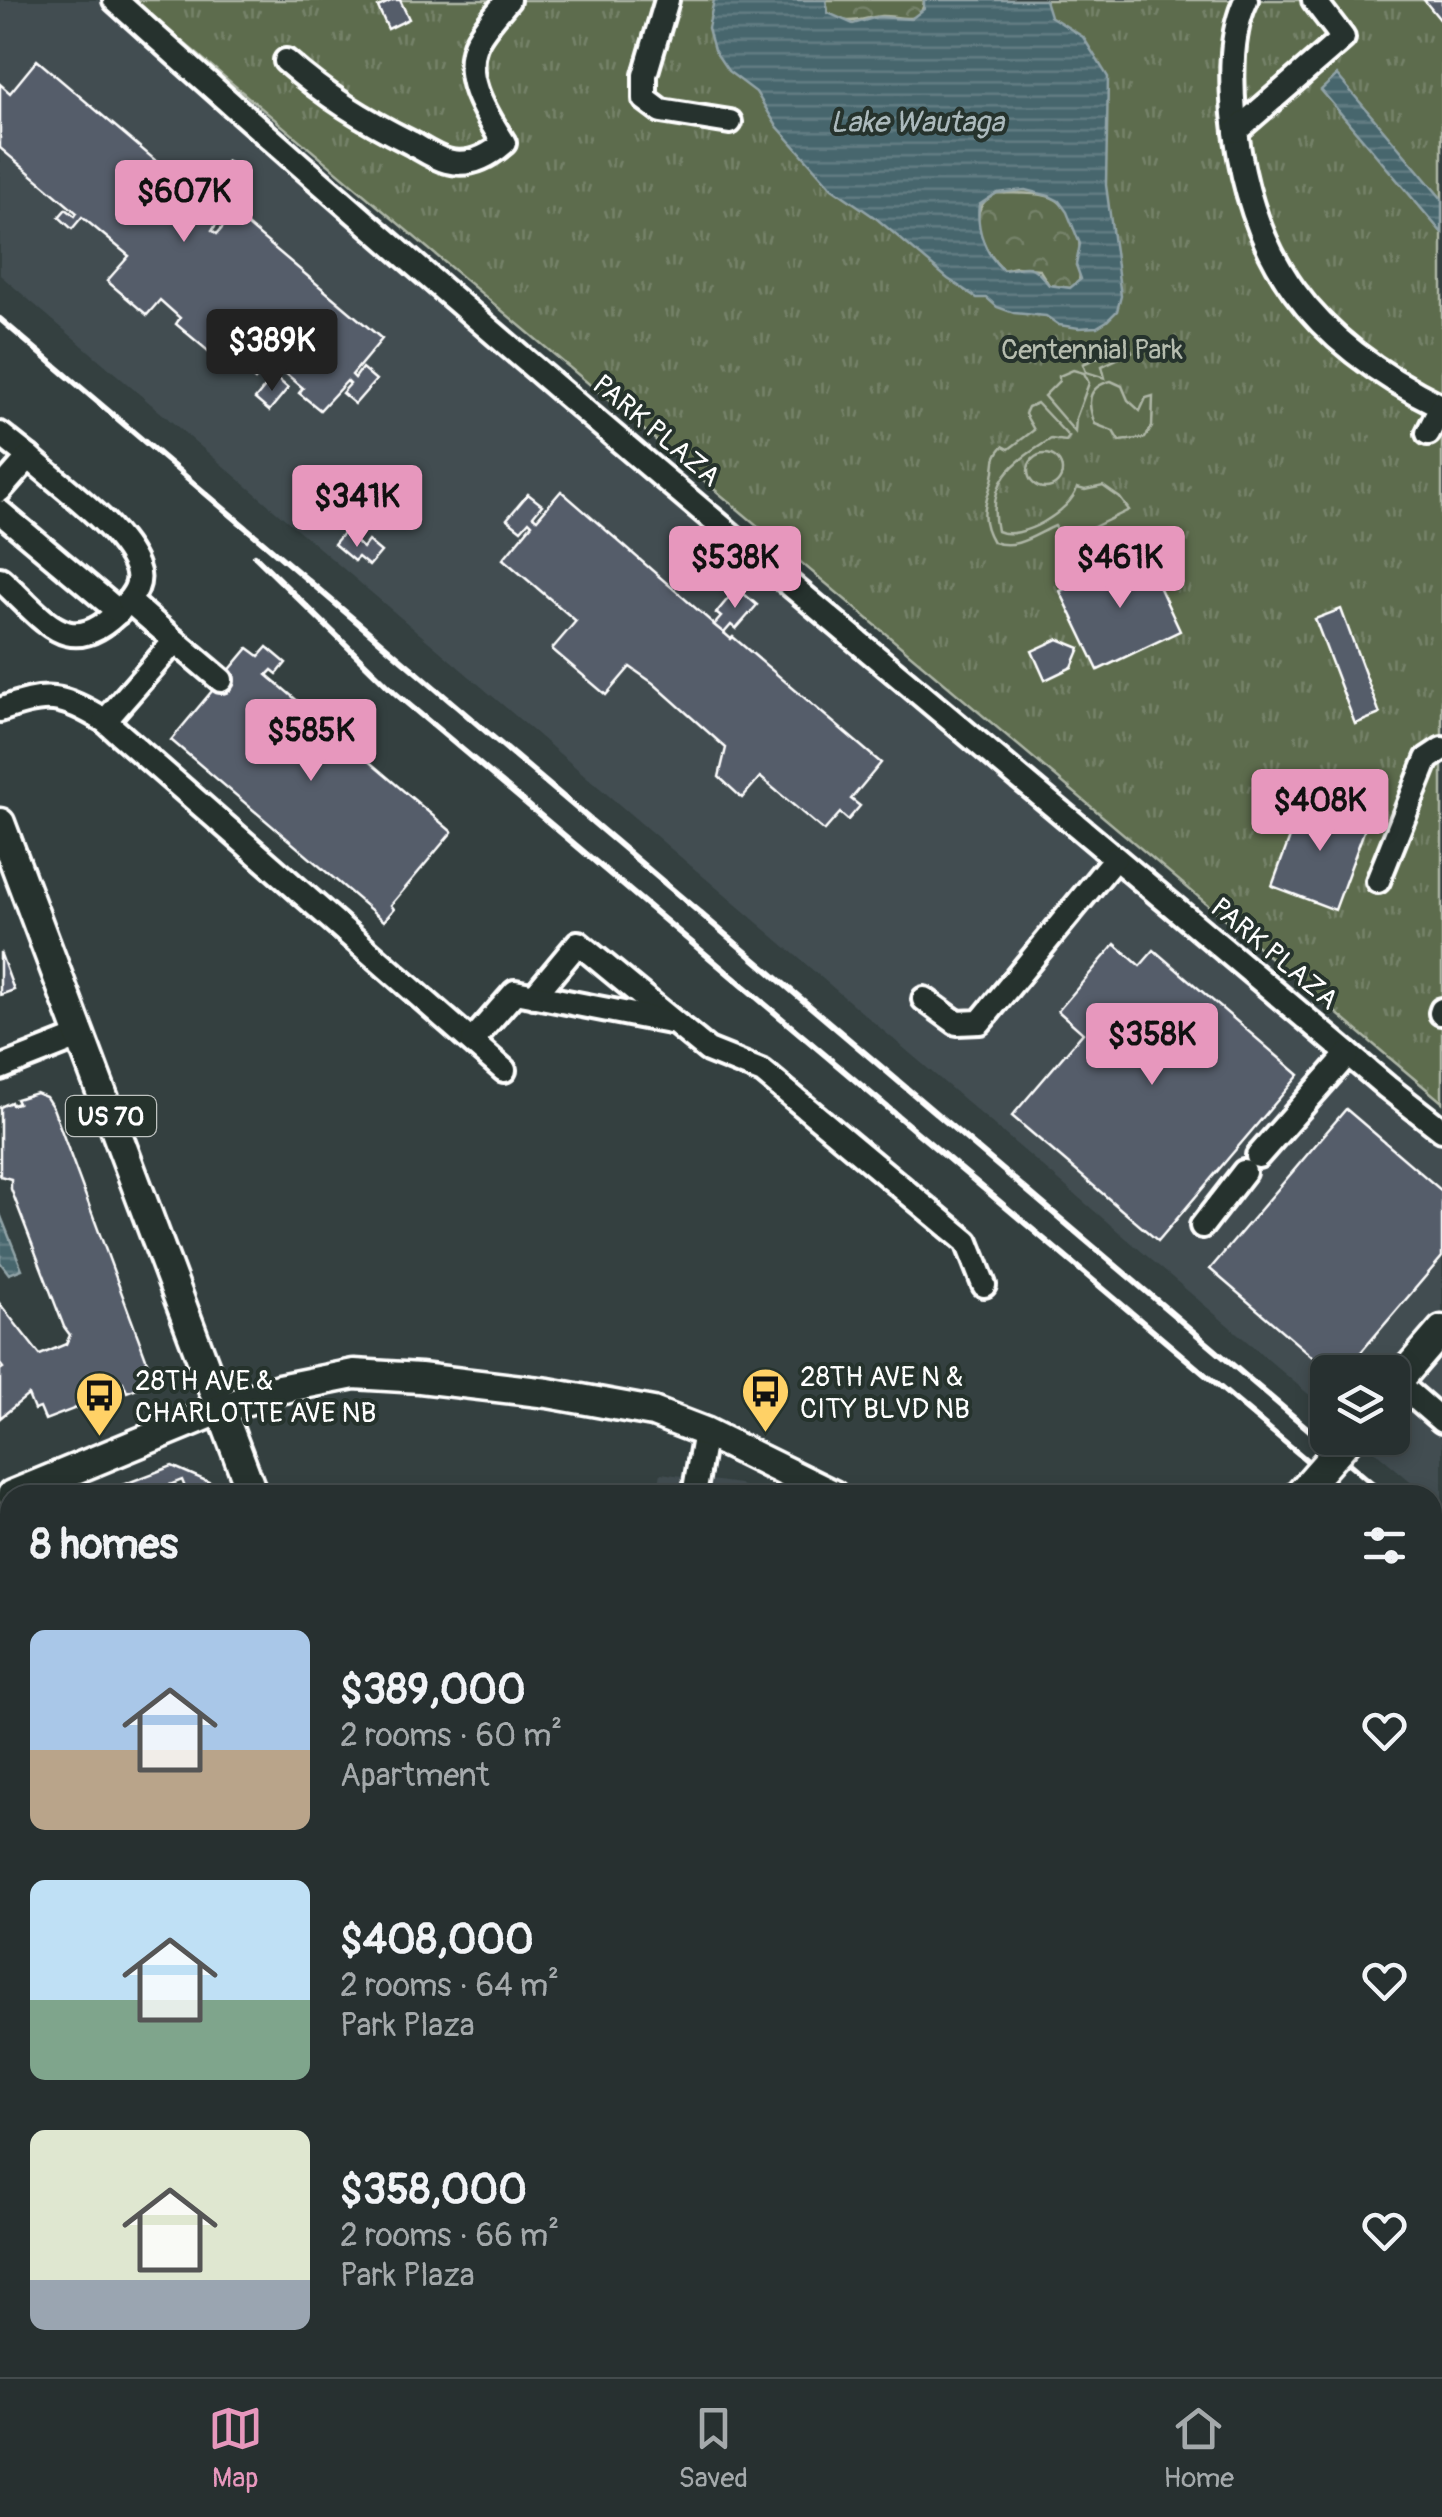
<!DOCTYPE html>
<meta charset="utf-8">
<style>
:root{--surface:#273030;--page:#2f3838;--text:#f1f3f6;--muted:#a4a9ab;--line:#434b4c;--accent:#e797bd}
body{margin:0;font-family:Pangolin,sans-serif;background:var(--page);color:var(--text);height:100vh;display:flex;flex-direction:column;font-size:38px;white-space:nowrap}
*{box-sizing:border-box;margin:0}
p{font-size:32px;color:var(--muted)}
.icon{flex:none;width:55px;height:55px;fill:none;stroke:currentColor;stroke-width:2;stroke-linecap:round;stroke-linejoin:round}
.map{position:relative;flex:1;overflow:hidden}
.side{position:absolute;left:0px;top:1485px;width:1442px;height:892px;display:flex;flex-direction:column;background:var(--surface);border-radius:30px 30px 0 0;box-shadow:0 5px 15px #0003,0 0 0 2px var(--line)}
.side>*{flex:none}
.controls{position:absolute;left:1310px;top:1355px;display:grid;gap:20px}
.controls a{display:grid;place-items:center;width:100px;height:100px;border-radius:15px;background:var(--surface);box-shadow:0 5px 15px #0003,0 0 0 2px var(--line);font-size:50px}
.price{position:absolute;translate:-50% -85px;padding:0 22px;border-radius:10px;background:var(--accent);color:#111;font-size:32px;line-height:65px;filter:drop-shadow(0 2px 5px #0008)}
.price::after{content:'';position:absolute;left:50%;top:60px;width:30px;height:22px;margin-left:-15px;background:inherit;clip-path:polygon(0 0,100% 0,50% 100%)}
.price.current{background:#222;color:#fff}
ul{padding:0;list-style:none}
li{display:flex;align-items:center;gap:30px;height:250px;padding:0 30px}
li span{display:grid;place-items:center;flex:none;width:280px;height:200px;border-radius:15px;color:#555}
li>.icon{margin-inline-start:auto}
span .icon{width:120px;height:120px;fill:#fffc;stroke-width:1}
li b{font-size:42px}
h2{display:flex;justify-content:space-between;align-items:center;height:120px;padding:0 30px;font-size:42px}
.menu{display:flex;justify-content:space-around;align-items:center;height:140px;border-top:2px solid var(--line);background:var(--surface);font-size:28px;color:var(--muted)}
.menu a{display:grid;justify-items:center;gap:5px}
.menu .current{color:var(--accent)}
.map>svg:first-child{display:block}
.built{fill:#424d51}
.grass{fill:url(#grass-tufts);stroke:#aeb6a6;stroke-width:2.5}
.forest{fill:url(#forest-crowns);stroke:#aeb6a6;stroke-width:2.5}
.garden{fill:#5d6c4e;stroke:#aeb6a6;stroke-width:2.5}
.water{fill:url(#water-rules);stroke:#91a3a7;stroke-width:2.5;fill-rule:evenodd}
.building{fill:#555d6b;stroke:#fff;stroke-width:2.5}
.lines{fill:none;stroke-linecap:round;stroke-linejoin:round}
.minor-casing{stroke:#fff;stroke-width:30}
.major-casing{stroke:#fff;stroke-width:35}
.minor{stroke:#26332d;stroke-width:22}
.major{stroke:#26332d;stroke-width:28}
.rail{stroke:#fff;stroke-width:6}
.major-bridge-casing{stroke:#fff;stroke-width:35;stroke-linecap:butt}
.major-bridge{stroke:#26332d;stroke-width:28}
.labels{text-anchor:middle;stroke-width:8;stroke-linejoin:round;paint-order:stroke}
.shield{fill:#26332d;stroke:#bec2c0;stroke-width:2.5}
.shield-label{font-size:25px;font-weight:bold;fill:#fff}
.park-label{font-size:28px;fill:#b6bdaf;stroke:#26332d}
.street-label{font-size:28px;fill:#fff;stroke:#26332d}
.poi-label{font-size:28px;fill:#fff;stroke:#26332d;text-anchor:start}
.water-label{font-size:30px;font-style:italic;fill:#acbabd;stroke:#26332d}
</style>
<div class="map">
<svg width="1442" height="2377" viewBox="0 0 1442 2377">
<defs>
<pattern id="grass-tufts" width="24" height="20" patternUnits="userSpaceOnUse" patternTransform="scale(2.5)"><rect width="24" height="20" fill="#5d6c4e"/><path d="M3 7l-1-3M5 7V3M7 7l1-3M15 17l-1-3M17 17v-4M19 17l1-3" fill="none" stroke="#758269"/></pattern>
<pattern id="forest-crowns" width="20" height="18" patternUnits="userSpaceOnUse" patternTransform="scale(2.5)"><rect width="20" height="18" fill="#5d6c4e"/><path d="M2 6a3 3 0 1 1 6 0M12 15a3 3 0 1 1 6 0" fill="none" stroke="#758269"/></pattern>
<pattern id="water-rules" width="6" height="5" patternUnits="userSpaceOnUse" patternTransform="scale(2.5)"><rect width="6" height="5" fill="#47666d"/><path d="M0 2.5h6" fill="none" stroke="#637d83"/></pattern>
</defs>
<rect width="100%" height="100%" fill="#344040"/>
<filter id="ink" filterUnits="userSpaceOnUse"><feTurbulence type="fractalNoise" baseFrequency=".01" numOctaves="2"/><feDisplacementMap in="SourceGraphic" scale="20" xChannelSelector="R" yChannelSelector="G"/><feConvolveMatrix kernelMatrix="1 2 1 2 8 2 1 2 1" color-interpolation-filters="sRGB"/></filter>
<g filter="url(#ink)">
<!-- built -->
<g class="built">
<path d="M0,0H115L1442,1130V1508L1433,1500L1432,1495H1427L1359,1438H1392V1372H1328L1327,1410L0,275Z"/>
<path d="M661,1473L739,1484L760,1495H657Z"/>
</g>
<!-- grass -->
<g class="grass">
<path d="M133,0H1442V1102Z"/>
<path d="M1432,1616L1442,1623V1894H1433Z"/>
</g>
<!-- forest -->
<g class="forest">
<path d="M826,0H924C923,28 898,15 881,16C858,19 849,27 828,13Z"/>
<path d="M997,193C1013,194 1032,192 1047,196C1072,201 1087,245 1076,265L1080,273L1079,282L1070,288L1049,285L1039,269L1016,267L1003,270C982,250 962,208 997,193Z"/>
</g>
<!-- garden -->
<g class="garden">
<path d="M1128,344L1132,352L1102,366L1105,378L1086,372L1083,364Z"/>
<path d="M1073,370L1084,373L1089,383L1076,418L1075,432L1044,396L1059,381V376Z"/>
<path d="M1111,381L1122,386L1128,400L1140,411L1146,398L1153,396L1152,427L1145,438L1119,441L1113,431L1095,424C1087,404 1086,387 1111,381Z"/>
<path d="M1037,403L1069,437L1066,441L1051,439C1012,463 986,481 997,531C1020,542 1071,511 1077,488L1085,490L1103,486L1120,498L1129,510L1065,541L1055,526C1034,535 1017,550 993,542C977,515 987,502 993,477C996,463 992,458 1003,446L1009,449L1034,430L1025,414L1028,407Z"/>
<circle cx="1045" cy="471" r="17"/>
</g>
<!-- water -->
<g class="water">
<path d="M714,0H826L828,13L853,24L877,17L911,19L924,9V0H1045L1050,16L1083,37L1108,77L1106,185L1121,296L1117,311L1107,321L1097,327L1079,328L1059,325L1046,316L1014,313L997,307L987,298H977L948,279L877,219L832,188L776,125L756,92L728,71L714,50L708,28ZM1025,190L1049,196L1059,201L1067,212L1080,244L1076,265L1081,279L1070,288L1049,285C1030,261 1031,267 1003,270C985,254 976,229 979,205L997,193Z"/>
<path d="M1337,75L1442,199V233L1321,90Z"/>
<path d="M0,1214L22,1269L9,1274L0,1262Z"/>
<path d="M1432,1657L1442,1665V1763H1433Z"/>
</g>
<!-- building -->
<g class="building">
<path d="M393,0H400L409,19L388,29L378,7Z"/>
<path d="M1424,0H1442V22Z"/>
<path d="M37,60L188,188L177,200L181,203L189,193L195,198L227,161L246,177L227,200L220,194L207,209L220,220L212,230L217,234L234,214L382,339L352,375L355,378L362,368L376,380L355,404L342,393L350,384L347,381L320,410L299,393L303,388L271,361L255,380L239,366L255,348L251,345L242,357L230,347L219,360L176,324L180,318L160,300L147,315L107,281L129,256L82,217L72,229L59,217L66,209L75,216L77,213L0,148V84L10,93Z"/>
<path d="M274,376L288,388L269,411L255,399Z"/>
<path d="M561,491L731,639L733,637L881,763L851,799L860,806L848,820L840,813L824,831L760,777L742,798L719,777L726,748L653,683L630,667L606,695L552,649L576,621L503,559L532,524L529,521L521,530L507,519L528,494L542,505L533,516L537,519Z"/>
<path d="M344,532L363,548L368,541L381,552L369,566L358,557L354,561L334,544Z"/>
<path d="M1143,552L1180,631L1098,670L1060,591Z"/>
<path d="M737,588L757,605L736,629L731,625L724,633L714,625L721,617L716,613Z"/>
<path d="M1341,609L1380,714L1355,724L1315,619Z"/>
<path d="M1058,639L1080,648L1072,667L1045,680L1032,651Z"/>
<path d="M267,647L286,663L277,674L272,670L267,675L452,832L391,905L394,909L384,921L171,740L248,648L259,656Z"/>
<path d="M1304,799L1367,823L1335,910L1272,886Z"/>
<path d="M1115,944L1140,966L1154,950L1299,1075L1158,1241L1012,1116L1083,1033L1058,1011Z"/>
<path d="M0,952L14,990L0,995Z"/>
<path d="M36,1093L46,1097L53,1108L151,1372L140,1387L127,1392L123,1382L118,1384L121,1391L45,1420L40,1408L34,1410L28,1395L0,1418V1370L3,1368L0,1364V1304L40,1355L66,1344L70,1335L64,1327L11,1189V1179L0,1176V1107L11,1102L12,1105L18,1103L16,1099Z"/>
<path d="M1346,1109L1442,1191V1257L1344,1372H1330L1210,1269Z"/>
<path d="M172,1466L211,1483L215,1495H188L182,1480L144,1495H96Z"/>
<path d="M496,1485L499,1495H469Z"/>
<path d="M10,1550V1581L0,1585V1554Z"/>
<path d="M10,1891V1972H8L0,1951V1895Z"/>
<path d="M1432,1894H1442V1961L1432,1962Z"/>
<path d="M0,2052L10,2076V2102L0,2106Z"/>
<path d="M5,2348L10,2368L16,2375L11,2377H0V2350Z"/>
<path d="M633,2368H912L913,2377H636Z"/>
</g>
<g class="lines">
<defs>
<g id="minor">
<path d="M115,0C529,374 962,726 1387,1087L1442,1130"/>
<path d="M667,0L645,75V99L661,111L730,122"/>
<path d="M1246,0C1230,33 1231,78 1234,114C1248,260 1311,342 1441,406"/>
<path d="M286,61C327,97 363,119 411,143C422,149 435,158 447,161C469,167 488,157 504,143C486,114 459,74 478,39C486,25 498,12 508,0"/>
<path d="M1236,131L1343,38L1314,0"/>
<path d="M1428,433L1442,405"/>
<path d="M0,434L29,457"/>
<path d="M0,490L29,457C61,486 121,527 136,566C143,583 134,595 123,607C69,665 45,619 0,579"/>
<path d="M0,512L119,612"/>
<path d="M175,641L221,680"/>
<path d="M0,710C47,692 62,695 105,721L504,1070"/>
<path d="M105,721L175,641L129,601"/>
<path d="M1378,881L1427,759L1442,749"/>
<path d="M534,996L578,943L708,1050L763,1072L967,1242L984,1285"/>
<path d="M924,999L957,1023L980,1022L1115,858"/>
<path d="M1441,1013L1442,1010"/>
<path d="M473,1040L515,992L670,1022"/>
<path d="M0,1068L81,1036"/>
<path d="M1258,1156L1348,1054"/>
<path d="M1202,1226L1244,1172"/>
<path d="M1397,1382L1442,1421"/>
<path d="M694,1495L705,1432"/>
<path d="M0,1758L10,1786"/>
<path d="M1432,2129L1442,2136"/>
<path d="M0,2225L10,2252"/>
<path d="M1432,2252H1442"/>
<path d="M0,2297L10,2293"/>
<path d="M499,2368L502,2377"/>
<path d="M939,2368L940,2377"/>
<path d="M994,2368L995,2377"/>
</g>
<g id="major">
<path d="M0,823L253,1495"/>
<path d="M1392,1388L1442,1330"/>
<path d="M12,1495L221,1409L279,1389L354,1374L420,1378L548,1393L653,1412L705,1432L833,1495"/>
<path d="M589,2368L593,2377"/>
</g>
</defs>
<!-- minor casing -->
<use href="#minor" class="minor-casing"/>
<!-- major casing -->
<use href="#major" class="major-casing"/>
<!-- minor -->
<use href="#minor" class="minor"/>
<!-- major -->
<use href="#major" class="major"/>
<!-- rail -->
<g class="rail">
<path d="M0,319L1386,1495"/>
<path d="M255,556L395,693L1348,1495"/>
<path d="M1432,1547L1442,1555"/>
<path d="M1432,1567L1442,1576"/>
</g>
<defs>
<path id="major-bridge" d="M1299,1495L1349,1438"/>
</defs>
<!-- major-bridge casing -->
<use href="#major-bridge" class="major-bridge-casing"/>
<!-- major-bridge -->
<use href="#major-bridge" class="major-bridge"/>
</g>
</g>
<!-- icons -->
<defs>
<symbol id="bus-pin" viewBox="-11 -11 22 30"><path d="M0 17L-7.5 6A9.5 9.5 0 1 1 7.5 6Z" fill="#ffd166" stroke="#26332d"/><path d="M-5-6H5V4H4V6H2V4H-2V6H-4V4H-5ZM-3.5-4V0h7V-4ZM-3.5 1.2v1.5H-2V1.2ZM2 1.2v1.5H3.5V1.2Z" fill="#111"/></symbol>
</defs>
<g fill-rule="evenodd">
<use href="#bus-pin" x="738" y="1364" width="55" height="75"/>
<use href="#bus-pin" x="72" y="1368" width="55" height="75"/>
</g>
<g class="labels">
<!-- shield labels -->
<rect class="shield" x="66" y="1096" width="90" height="40" rx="8"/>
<g class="shield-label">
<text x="111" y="1125">US 70</text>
</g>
<!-- park labels -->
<g class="park-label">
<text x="1092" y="359">Centennial Park</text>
</g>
<!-- street labels -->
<g class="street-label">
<text transform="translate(657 430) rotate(40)" y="10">PARK PLAZA</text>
<text transform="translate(1275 953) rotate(40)" y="10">PARK PLAZA</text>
</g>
<!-- poi labels -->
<g class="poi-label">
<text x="800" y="1386">28TH AVE N &amp;<tspan x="800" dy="32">CITY BLVD NB</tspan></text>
<text x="135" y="1390">28TH AVE &amp;<tspan x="135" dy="32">CHARLOTTE AVE NB</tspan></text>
</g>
<!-- water labels -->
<g class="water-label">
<text x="917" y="132">Lake Wautaga</text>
</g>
</g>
</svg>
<div class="controls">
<a><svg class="icon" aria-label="layers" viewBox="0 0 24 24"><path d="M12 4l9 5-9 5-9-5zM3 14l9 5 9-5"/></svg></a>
</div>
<b class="price" style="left:184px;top:245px">$607K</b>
<b class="price current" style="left:272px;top:394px">$389K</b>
<b class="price" style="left:357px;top:550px">$341K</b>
<b class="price" style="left:735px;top:611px">$538K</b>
<b class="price" style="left:1120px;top:611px">$461K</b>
<b class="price" style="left:311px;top:784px">$585K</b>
<b class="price" style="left:1320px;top:854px">$408K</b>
<b class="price" style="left:1152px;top:1088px">$358K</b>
<section class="side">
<h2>8 homes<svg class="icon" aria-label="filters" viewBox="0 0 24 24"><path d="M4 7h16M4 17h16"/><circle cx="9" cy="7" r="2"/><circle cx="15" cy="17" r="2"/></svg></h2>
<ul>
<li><span style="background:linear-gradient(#a9c7e8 60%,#b9a48a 0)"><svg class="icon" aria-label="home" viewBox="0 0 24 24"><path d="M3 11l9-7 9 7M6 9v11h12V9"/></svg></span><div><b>$389,000</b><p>2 rooms · 60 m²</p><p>Apartment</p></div><svg class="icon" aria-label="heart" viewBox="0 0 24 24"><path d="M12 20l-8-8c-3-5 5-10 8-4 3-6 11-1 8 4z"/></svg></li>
<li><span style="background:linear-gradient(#bfe0f5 60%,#7fa58c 0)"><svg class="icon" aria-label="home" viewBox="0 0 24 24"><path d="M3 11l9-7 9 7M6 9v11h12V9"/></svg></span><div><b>$408,000</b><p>2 rooms · 64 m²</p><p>Park Plaza</p></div><svg class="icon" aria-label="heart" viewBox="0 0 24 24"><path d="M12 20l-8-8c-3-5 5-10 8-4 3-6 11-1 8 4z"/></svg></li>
<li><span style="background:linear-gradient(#dfe7d0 75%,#9aa5b1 0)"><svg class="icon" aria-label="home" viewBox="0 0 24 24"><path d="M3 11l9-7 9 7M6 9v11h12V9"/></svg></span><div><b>$358,000</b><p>2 rooms · 66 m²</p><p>Park Plaza</p></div><svg class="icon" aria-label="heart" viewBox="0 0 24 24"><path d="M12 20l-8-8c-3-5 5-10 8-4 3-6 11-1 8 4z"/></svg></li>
</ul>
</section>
</div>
<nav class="menu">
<a class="current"><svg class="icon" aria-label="map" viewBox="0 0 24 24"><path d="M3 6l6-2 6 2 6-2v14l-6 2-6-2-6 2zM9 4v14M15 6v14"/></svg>Map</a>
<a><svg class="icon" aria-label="saved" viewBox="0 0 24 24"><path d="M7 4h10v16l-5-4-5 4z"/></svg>Saved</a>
<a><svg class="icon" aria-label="home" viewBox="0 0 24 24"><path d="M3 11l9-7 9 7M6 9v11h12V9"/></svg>Home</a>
</nav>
